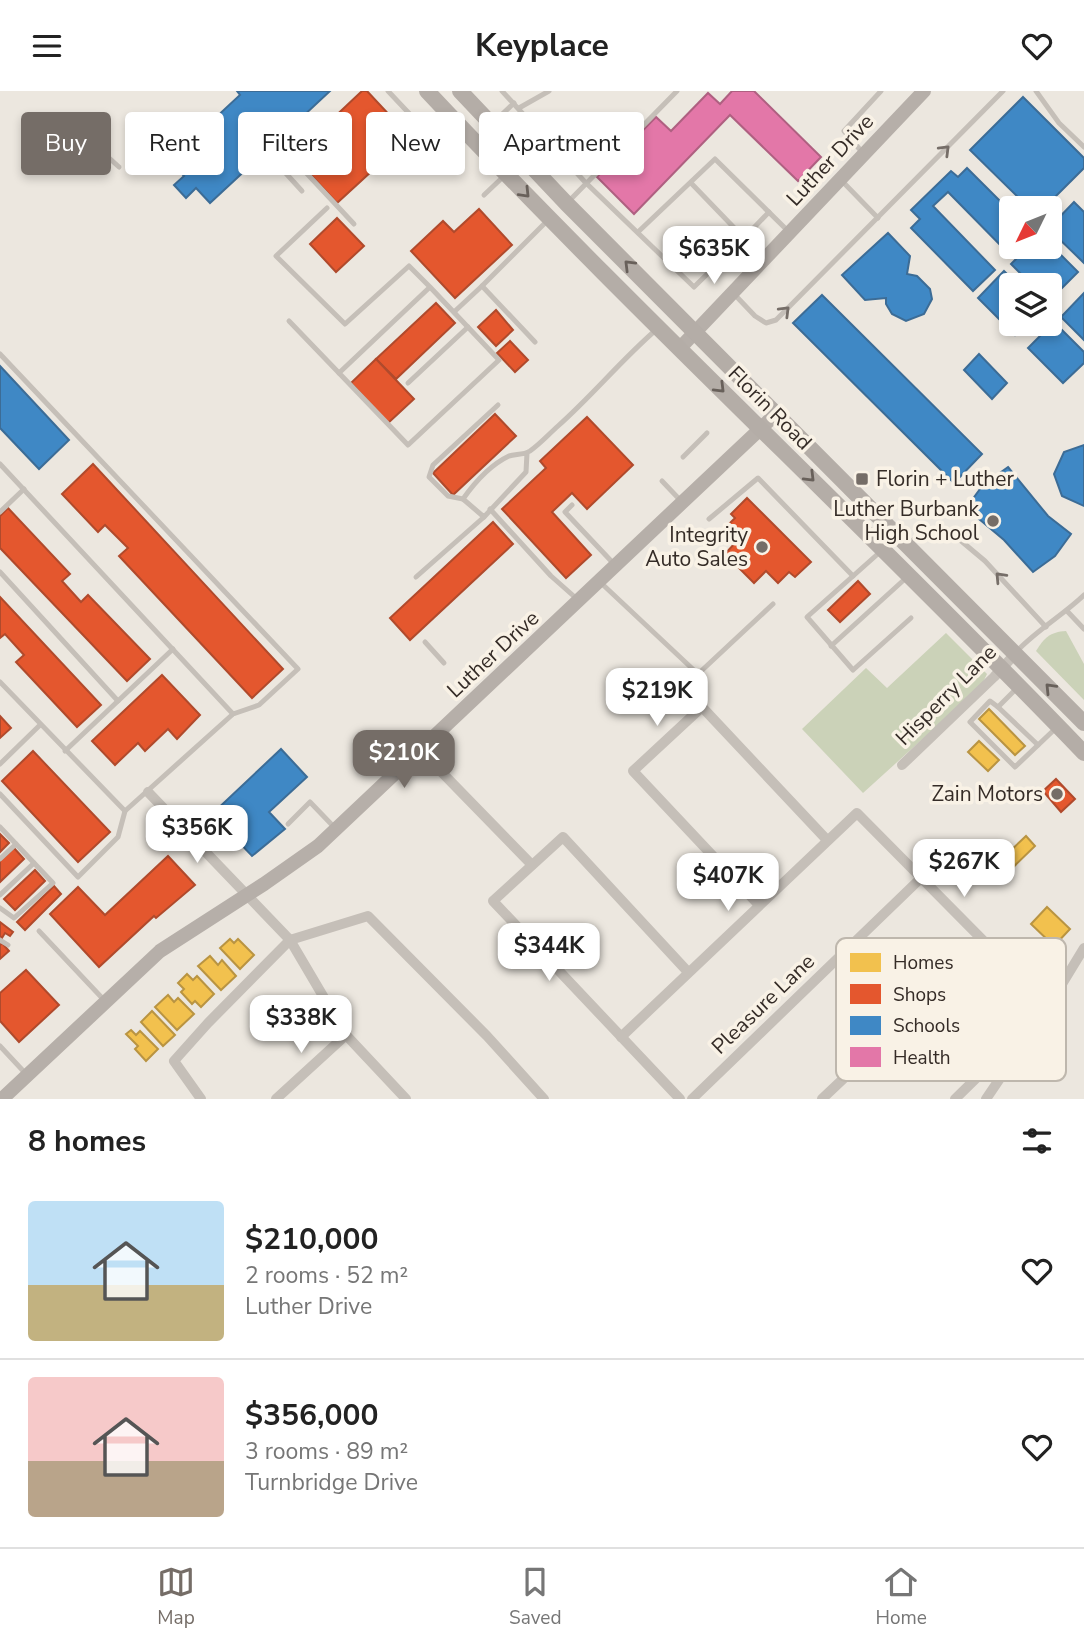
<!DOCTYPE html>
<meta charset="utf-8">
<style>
:root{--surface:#fff;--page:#f2f2f2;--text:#222;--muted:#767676;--line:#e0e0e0;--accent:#756d67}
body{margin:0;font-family:"Nunito Sans",sans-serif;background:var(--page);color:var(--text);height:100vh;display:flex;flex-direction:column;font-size:26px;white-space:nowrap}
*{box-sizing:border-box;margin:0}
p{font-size:23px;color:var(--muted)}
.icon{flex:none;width:38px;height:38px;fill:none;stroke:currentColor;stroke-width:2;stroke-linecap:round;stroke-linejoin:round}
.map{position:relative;height:1008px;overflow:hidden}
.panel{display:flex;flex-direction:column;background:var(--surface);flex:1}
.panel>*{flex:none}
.guide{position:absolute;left:21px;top:21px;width:700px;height:63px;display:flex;gap:14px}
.needle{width:46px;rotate:227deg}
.fabs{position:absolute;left:999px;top:105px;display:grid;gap:14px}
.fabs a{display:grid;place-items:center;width:63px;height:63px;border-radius:7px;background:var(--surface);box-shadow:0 4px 10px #0003;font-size:35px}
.price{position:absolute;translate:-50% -60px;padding:0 16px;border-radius:14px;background:#fff;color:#222;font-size:23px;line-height:46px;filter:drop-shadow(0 2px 4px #0008)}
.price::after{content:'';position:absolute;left:50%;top:42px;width:21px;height:16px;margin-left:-10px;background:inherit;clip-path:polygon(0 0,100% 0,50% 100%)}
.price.active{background:var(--accent);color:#fff}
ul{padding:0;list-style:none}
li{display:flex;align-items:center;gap:21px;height:175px;padding:0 28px}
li+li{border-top:2px solid var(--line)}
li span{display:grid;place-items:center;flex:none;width:196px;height:140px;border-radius:7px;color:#555}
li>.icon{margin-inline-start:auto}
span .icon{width:84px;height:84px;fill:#fffc;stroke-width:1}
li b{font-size:30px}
h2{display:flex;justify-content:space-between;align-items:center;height:84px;padding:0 28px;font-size:30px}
.pill{padding:0 24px;border-radius:7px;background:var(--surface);box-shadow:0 4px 10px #0003;font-size:24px;line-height:63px}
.pill.active{background:var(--accent);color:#fff}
header{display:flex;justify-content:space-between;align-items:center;height:91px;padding:0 28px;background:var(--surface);font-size:32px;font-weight:700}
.menu{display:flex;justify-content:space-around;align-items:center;height:98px;border-top:2px solid var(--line);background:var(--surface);font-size:19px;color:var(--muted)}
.menu a{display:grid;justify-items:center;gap:4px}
.menu .active{color:var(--accent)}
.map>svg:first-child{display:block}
.green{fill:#cbd2b8}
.homes{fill:#f2c14e;stroke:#b99442;stroke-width:2}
.shops{fill:#e4572e;stroke:#b04a2c;stroke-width:2}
.schools{fill:#3f88c5;stroke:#3c6c96;stroke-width:2}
.health{fill:#e377a8;stroke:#af6081;stroke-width:2}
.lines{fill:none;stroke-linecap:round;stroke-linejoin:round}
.lane{stroke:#c5bfb8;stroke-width:5}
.street{stroke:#c5bfb8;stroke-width:10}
.secondary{stroke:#b6afa9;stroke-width:14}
.primary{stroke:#b4ada7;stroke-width:16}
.oneway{stroke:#766e68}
.oneway2{stroke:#68605a}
.poi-dot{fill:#756d67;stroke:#f9f2e6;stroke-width:2.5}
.labels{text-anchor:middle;stroke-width:7;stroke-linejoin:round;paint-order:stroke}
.street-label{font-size:21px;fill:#352c27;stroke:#f9f2e6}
.poi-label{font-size:21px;fill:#352c27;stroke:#f9f2e6;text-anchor:end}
.key{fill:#f9f2e6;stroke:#beb7ad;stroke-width:2}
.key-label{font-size:19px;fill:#352c27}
</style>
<header><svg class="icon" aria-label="menu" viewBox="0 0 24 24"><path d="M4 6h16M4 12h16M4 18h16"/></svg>Keyplace<svg class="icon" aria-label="heart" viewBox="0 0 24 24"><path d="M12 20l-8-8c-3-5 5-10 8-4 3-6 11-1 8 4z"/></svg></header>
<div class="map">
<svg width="1084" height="1008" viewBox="0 0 1084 1008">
<rect width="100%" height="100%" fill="#ece7df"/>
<!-- green -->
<g class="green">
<path d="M1066,540L1084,573V609L1036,560C1044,547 1050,541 1066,540Z"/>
<path d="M946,542L987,583L981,595L863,702L802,638L866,577L887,597Z"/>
</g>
<!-- homes -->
<g class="homes">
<path d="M989,618L1025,655L1015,664L979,628Z"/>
<path d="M979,650L999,669L988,680L968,661Z"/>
<path d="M1026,745L1035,755L1002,787L992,777Z"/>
<path d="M1047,816L1070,838L1054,855L1031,833Z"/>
<path d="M230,848L234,852L238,848L254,864L240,878L220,857Z"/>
<path d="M210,865L218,874L222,869L236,885L221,899L198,875Z"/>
<path d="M187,883L193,889L197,885L214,903L201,916L195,910L192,913L181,901L184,898L178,892Z"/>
<path d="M168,904L174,911L178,907L194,923L177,939L155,916Z"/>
<path d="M152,920L175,944L163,955L141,931Z"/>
<path d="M131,939L136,944L140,940L158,958L146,970L135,958L138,955L126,943Z"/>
</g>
<!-- shops -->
<g class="shops">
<path d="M362,0H367L409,45L406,48L410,52L400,61L397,57L337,112L293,65Z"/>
<path d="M479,118L512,154L455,207L411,160L443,130L454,141Z"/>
<path d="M337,127L364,155L336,181L310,153Z"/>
<path d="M436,212L455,232L396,288L376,268Z"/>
<path d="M496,219L513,239L496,255L478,236Z"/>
<path d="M510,250L528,269L515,281L497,262Z"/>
<path d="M376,268L414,308L388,332L351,292Z"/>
<path d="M495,323L516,345L453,404L433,382Z"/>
<path d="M587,326L633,374L587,418L572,402L552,421L591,464L566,487L502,418L546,377L540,370Z"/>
<path d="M93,373L283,578L252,607L119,465L128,457L105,434L98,441L62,403Z"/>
<path d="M747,407L811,471L795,486L789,481L778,492L766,480L754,492L725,463L736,451L724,438L735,427L731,423Z"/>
<path d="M8,417L70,483L62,490L81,511L88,504L150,568L127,590L0,457V425Z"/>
<path d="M493,431L513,453L410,549L390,527Z"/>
<path d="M858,490L870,503L840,531L828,519Z"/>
<path d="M0,506L101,614L77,636L16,571L24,564L5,543L0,547Z"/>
<path d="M162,584L200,624L177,648L168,638L145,660L138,652L115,674L92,650Z"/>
<path d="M0,625L11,637L0,647Z"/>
<path d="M33,660L110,741L78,771L2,690Z"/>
<path d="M1056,688L1075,708L1061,721L1043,700Z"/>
<path d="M0,743L9,752L0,761Z"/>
<path d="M14,757L24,768L0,791V770Z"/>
<path d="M168,765L195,794L156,827L154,825L99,876L50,823L78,796L105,824Z"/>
<path d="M35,779L45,790L15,819L4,808Z"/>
<path d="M54,795L61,803L25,839L17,831Z"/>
<path d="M0,831L13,841L10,845L5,842L2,847L0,845Z"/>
<path d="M2,852L9,860L0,868V854Z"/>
<path d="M26,879L59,914L19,951L0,930V902Z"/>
</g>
<!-- schools -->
<g class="schools">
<path d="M237,0H330L285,42L287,44L282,49L280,47L210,112L196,97L186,107L174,94L184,85L170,69L240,4Z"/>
<path d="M1023,6L1084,67V77L1044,117H1029L970,59Z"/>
<path d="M967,77L1012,122V156H1019L1010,164L948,101L933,115L995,179L973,200L911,137L920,128L911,119L951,80L958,86Z"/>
<path d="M1074,111L1084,121V172L1050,139V136Z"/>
<path d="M888,142L910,165L907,183L917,185L930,198L932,208L924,223L906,230L892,223L886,213V207L865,209L842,184Z"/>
<path d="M1050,153L1078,181L1050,209V194H1032L1011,173L1028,156H1050Z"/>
<path d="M1004,180L1018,194H1012V233H1026L1015,244L978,207Z"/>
<path d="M1084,202V249L1061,226Z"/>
<path d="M822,204L982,363L954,392L793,232Z"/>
<path d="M1054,231L1084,261V272L1063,292L1028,257Z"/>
<path d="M979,263L1007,292L992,308L964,279Z"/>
<path d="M0,275L69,349L39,378L0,337Z"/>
<path d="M1084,354V415L1062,405L1054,383L1064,361Z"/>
<path d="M1008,376L1048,425L1071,443L1055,465L1033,481L1004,449L966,417L983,394Z"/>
<path d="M281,658L307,686L269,721L285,738L252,765L212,723Z"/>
</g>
<!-- health -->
<path class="health" d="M732,0H754L821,66L798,90L730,24L634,123L597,86L656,26L671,40L708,2L720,13Z"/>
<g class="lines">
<!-- lane -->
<g class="lane">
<path d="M388,0L437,52"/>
<path d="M502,0L585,91L694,196L744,147"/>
<path d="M1036,0L1059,32L1084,56"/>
<path d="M519,17L549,0"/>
<path d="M65,27L119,76"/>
<path d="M493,32L514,12"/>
<path d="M446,43L456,33"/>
<path d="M862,61L844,40L881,0"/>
<path d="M271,66L302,100"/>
<path d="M297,72L354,133"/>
<path d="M841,89L878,127"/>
<path d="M691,92L744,147L769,121"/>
<path d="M484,104L504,85"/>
<path d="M569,110L677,0"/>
<path d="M327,117L276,165L345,233L409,175L430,196L339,282L408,354L499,269L430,196"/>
<path d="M638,141L715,68L789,141"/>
<path d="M482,195L549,128"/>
<path d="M735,204L755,225L766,232L776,229L1003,0"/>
<path d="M454,221L482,195L535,251"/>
<path d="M289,230L339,282"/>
<path d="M0,263L298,578L259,614L233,623L125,720L118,746L78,786L0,703"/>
<path d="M408,292L468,236"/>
<path d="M527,362L526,381L484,426L463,408C475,391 490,374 509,365C516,363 524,364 530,360C540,353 549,343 558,335C593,304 622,268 657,238"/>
<path d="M683,366L707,342"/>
<path d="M0,373L233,623"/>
<path d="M662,390L682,411"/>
<path d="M463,408L448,405L429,386L433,374L498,314"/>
<path d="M572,414L565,421L614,473"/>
<path d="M490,418L551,485L577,508"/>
<path d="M0,421L24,398"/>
<path d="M709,428L758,387L853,485"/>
<path d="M907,452L934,438L954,444L985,470L1046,536"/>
<path d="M880,461L807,526L853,579L911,527"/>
<path d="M0,481L118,610"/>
<path d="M416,486L484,426"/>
<path d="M600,491L698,583L773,513"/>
<path d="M1067,520L1084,538"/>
<path d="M425,551L444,572"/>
<path d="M831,555L906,487"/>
<path d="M1017,560C1037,539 1063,524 1084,504"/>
<path d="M0,591L125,720"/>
<path d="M1017,597L998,616L990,610L970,631L1015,676L1056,637"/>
<path d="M998,616L1038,654"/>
<path d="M65,660L173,558"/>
<path d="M0,673L40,634"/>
<path d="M288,733L310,711L334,736"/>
<path d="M0,736L53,792L14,827L0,817"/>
<path d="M0,768L16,753"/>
<path d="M0,804L34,772"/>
<path d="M39,840L104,909"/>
<path d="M0,849L8,854"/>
<path d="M0,955L27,984"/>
</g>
<!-- street -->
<g class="street">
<path d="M421,660L532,774"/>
<path d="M902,674L994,586L1016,562"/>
<path d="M148,701L290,849L346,944L406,1008"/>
<path d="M758,813L633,680L702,616L827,749"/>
<path d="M1045,921L1084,857"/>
<path d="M621,946L857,722L1049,916L955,1008"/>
<path d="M201,1008L174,970L208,932L290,849L368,825L487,945L544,1008"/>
<path d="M276,1008L346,944"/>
<path d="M680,1008L493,810L563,746L688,881"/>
<path d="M692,1008L921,787"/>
<path d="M822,1008L987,852"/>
<path d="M986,1008L1035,936"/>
</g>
<!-- secondary -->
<g class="secondary">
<path d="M680,257L924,0"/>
<path d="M2,1008L160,860L264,793L318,755L777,322"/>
</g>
<!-- primary -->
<g class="primary">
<path d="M427,0C640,227 869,438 1084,662"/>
<path d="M460,0L566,112L1084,632"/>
</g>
</g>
<!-- one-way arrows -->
<defs><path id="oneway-chevron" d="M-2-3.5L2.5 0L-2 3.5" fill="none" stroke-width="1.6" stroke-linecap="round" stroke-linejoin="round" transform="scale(1.75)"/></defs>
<g class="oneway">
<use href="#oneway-chevron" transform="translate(945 59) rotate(-45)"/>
<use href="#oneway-chevron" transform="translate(785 220) rotate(-45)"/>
<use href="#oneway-chevron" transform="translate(1000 486) rotate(-133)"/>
</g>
<g class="oneway2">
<use href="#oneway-chevron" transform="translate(525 102) rotate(46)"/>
<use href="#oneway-chevron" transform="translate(629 174) rotate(-135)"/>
<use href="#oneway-chevron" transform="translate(720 297) rotate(45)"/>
<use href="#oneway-chevron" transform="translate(810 386) rotate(45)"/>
<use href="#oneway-chevron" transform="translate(1050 597) rotate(-134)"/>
</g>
<!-- markers -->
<g class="poi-dot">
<rect x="855" y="381" width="14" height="14" rx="3.5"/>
<circle cx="993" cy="430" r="7"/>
<circle cx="762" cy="456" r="7"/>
<circle cx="1057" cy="703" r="7"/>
</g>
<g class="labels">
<!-- street labels -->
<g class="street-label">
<text transform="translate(830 69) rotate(-47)" y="7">Luther Drive</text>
<text transform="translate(770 317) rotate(45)" y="7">Florin Road</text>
<text transform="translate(493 563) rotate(-43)" y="7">Luther Drive</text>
<text transform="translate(946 604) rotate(-45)" y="7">Hisperry Lane</text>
<text transform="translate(763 913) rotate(-44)" y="7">Pleasure Lane</text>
</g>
<!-- poi labels -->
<g class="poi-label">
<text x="876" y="395" text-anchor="start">Florin + Luther</text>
<text x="979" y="425">Luther Burbank<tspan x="979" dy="24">High School</tspan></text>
<text x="748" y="451">Integrity<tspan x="748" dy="24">Auto Sales</tspan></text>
<text x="1043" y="710">Zain Motors</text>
</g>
</g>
<!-- legend -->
<rect x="836" y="847" width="230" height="143" rx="10" class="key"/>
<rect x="850" y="862" width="31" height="19" fill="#f2c14e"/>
<rect x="850" y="893" width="31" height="20" fill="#e4572e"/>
<rect x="850" y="925" width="31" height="19" fill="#3f88c5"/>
<rect x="850" y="956" width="31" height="20" fill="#e377a8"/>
<g class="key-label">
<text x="893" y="878">Homes</text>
<text x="893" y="910">Shops</text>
<text x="893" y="941">Schools</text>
<text x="893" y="973">Health</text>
</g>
</svg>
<div class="fabs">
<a><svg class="needle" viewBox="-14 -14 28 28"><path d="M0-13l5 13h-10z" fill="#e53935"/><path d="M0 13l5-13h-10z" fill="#767676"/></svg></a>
<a><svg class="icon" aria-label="layers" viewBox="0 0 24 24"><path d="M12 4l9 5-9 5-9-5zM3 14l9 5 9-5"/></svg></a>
</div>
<b class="price" style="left:714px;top:195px">$635K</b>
<b class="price" style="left:657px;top:637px">$219K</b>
<b class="price active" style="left:404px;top:699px">$210K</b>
<b class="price" style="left:197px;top:774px">$356K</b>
<b class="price" style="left:964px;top:808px">$267K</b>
<b class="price" style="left:728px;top:822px">$407K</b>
<b class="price" style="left:549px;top:892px">$344K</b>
<b class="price" style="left:301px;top:964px">$338K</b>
<div class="guide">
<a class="pill active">Buy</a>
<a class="pill">Rent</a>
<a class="pill">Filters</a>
<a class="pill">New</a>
<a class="pill">Apartment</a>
</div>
</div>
<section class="panel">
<h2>8 homes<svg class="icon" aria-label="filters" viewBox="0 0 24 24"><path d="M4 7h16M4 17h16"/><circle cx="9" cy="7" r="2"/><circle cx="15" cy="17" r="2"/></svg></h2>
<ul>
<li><span style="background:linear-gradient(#bfe0f5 60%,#c2b280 0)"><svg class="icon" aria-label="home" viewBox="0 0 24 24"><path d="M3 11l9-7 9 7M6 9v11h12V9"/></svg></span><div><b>$210,000</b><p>2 rooms · 52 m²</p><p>Luther Drive</p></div><svg class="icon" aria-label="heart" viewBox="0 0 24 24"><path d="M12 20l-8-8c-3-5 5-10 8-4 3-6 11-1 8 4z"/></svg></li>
<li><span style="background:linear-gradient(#f6c9c9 60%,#b9a48a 0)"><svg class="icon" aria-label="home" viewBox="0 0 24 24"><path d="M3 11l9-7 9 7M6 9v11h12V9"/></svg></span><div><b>$356,000</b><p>3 rooms · 89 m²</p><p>Turnbridge Drive</p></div><svg class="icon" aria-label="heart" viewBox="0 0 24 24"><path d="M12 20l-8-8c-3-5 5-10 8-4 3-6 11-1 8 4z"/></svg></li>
</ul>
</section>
<nav class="menu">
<a class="active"><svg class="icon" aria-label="map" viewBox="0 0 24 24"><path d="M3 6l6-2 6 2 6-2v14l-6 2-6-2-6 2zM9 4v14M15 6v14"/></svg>Map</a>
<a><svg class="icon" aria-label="saved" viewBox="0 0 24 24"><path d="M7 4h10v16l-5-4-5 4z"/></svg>Saved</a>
<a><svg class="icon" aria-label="home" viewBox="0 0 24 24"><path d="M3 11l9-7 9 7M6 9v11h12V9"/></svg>Home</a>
</nav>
